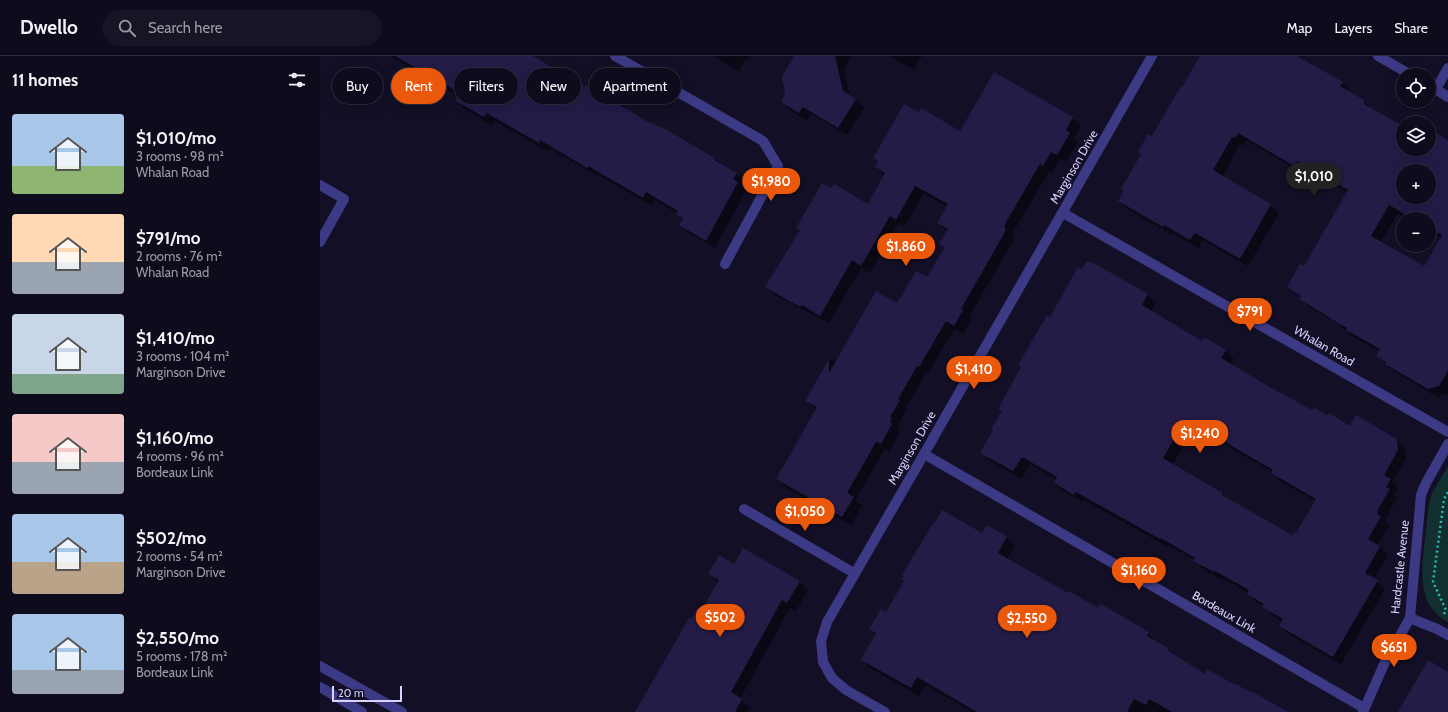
<!DOCTYPE html>
<meta charset="utf-8">
<style>
:root{--surface:#0e0b1c;--page:#171425;--text:#f1f3f6;--muted:#9b9ba3;--line:#2e2b3b;--accent:#ea580c}
body{margin:0;font-family:Cabin,sans-serif;background:var(--page);color:var(--text);height:100vh;display:flex;flex-direction:column;font-size:15px;white-space:nowrap}
*{box-sizing:border-box;margin:0}
p{font-size:13px;color:var(--muted)}
.icon{flex:none;width:22px;height:22px;fill:none;stroke:currentColor;stroke-width:2;stroke-linecap:round;stroke-linejoin:round}
.map{position:relative;flex:1;overflow:hidden}
.details{display:flex;flex-direction:column;background:var(--surface);width:320px}
.details>*{flex:none}
.hud{position:absolute;left:12px;top:12px;width:380px;height:36px;display:flex;gap:8px}
.tools{position:absolute;left:1076px;top:12px;display:grid;gap:8px}
.tools a{display:grid;place-items:center;width:40px;height:40px;border-radius:50%;background:var(--surface);box-shadow:0 4px 16px #0002,0 0 0 1px var(--line);font-size:20px}
.scale{position:absolute;left:12px;bottom:10px;width:70px;box-sizing:border-box;padding-left:4px;border:2px solid #d9d4ff;border-top:0;font-size:11px;line-height:14px;white-space:nowrap;color:#d9d4ff;-webkit-text-stroke:3px #130f26;paint-order:stroke}
.price{position:absolute;translate:-50% -34px;padding:0 9px;border-radius:14px;background:var(--accent);color:#fff;font-size:13px;line-height:26px;filter:drop-shadow(0 1px 2px #0008)}
.price::after{content:'';position:absolute;left:50%;top:24px;width:12px;height:9px;margin-left:-6px;background:inherit;clip-path:polygon(0 0,100% 0,50% 100%)}
.price.selected{background:#222;color:#fff}
ul{padding:0;list-style:none}
li{display:flex;align-items:center;gap:12px;height:100px;padding:0 12px}
li span{display:grid;place-items:center;flex:none;width:112px;height:80px;border-radius:4px;color:#555}
li>.icon{margin-inline-start:auto}
span .icon{width:48px;height:48px;fill:#fffc;stroke-width:1}
li b{font-size:17px}
h2{display:flex;justify-content:space-between;align-items:center;height:48px;padding:0 12px;font-size:17px}
.pill{padding:0 14px;border-radius:18px;background:var(--surface);box-shadow:0 4px 16px #0002,0 0 0 1px var(--line);font-size:14px;line-height:36px}
.pill.selected{background:var(--accent);color:#fff}
header{display:flex;align-items:center;gap:24px;box-sizing:border-box;height:56px;padding:0 20px;background:var(--surface);border-bottom:1px solid var(--line)}
header strong{font-size:19px}
nav{display:flex;gap:22px;margin-inline-start:auto;font-size:14px}
.search{width:280px;height:36px;background:var(--page);display:flex;align-items:center;gap:10px;box-sizing:border-box;padding:0 14px;border-radius:22px;color:var(--muted);font-size:15px}
main{display:flex;flex:1;min-height:0}
.map>svg:first-child{display:block}
.green{fill:#12302f}
.shadow{fill:#0007;fill-rule:evenodd}
.building{fill:#241b47;fill-rule:evenodd}
.lines{fill:none;stroke-linecap:round;stroke-linejoin:round}
.path{stroke:#2fb8b0;stroke-width:2.5;stroke-dasharray:2 3;stroke-linecap:butt}
.minor{stroke:#3d3a85;stroke-width:10}
.labels{text-anchor:middle;stroke-width:3;stroke-linejoin:round;paint-order:stroke}
.street-label{font-size:12px;fill:#d9d4ff;stroke:#130f26}
</style>
<header>
<strong>Dwello</strong>
<div class="search"><svg class="icon" aria-label="search" viewBox="0 0 24 24"><circle cx="10" cy="10" r="6"/><path d="M15 15l6 6"/></svg>Search here</div>
<nav><a>Map</a><a>Layers</a><a>Share</a></nav>
</header>
<main>
<section class="details">
<h2>11 homes<svg class="icon" aria-label="filters" viewBox="0 0 24 24"><path d="M4 7h16M4 17h16"/><circle cx="9" cy="7" r="2"/><circle cx="15" cy="17" r="2"/></svg></h2>
<ul>
<li><span style="background:linear-gradient(#a9c7e8 65%,#8fb573 0)"><svg class="icon" aria-label="home" viewBox="0 0 24 24"><path d="M3 11l9-7 9 7M6 9v11h12V9"/></svg></span><div><b>$1,010/mo</b><p>3 rooms · 98 m²</p><p>Whalan Road</p></div></li>
<li><span style="background:linear-gradient(#ffd9b3 60%,#9aa5b1 0)"><svg class="icon" aria-label="home" viewBox="0 0 24 24"><path d="M3 11l9-7 9 7M6 9v11h12V9"/></svg></span><div><b>$791/mo</b><p>2 rooms · 76 m²</p><p>Whalan Road</p></div></li>
<li><span style="background:linear-gradient(#c9d6e8 75%,#7fa58c 0)"><svg class="icon" aria-label="home" viewBox="0 0 24 24"><path d="M3 11l9-7 9 7M6 9v11h12V9"/></svg></span><div><b>$1,410/mo</b><p>3 rooms · 104 m²</p><p>Marginson Drive</p></div></li>
<li><span style="background:linear-gradient(#f6c9c9 60%,#9aa5b1 0)"><svg class="icon" aria-label="home" viewBox="0 0 24 24"><path d="M3 11l9-7 9 7M6 9v11h12V9"/></svg></span><div><b>$1,160/mo</b><p>4 rooms · 96 m²</p><p>Bordeaux Link</p></div></li>
<li><span style="background:linear-gradient(#a9c7e8 60%,#b9a48a 0)"><svg class="icon" aria-label="home" viewBox="0 0 24 24"><path d="M3 11l9-7 9 7M6 9v11h12V9"/></svg></span><div><b>$502/mo</b><p>2 rooms · 54 m²</p><p>Marginson Drive</p></div></li>
<li><span style="background:linear-gradient(#a9c7e8 70%,#9aa5b1 0)"><svg class="icon" aria-label="home" viewBox="0 0 24 24"><path d="M3 11l9-7 9 7M6 9v11h12V9"/></svg></span><div><b>$2,550/mo</b><p>5 rooms · 178 m²</p><p>Bordeaux Link</p></div></li>
</ul>
</section>
<div class="map">
<svg width="1128" height="656" viewBox="0 0 1128 656">
<rect width="100%" height="100%" fill="#130f26"/>
<!-- green -->
<path class="green" d="M1128,410V566C1099,550 1101,521 1104,492C1106,477 1107,462 1109,448L1112,437Z"/>
<!-- shadow -->
<g class="shadow">
<path d="M71,0H210L265,32L298,44L306,52V53L367,86L416,117L424,126L421,130L426,135L395,192L369,177L361,169L363,164L357,157L335,144L331,149L277,118L276,119L229,92L227,95L175,65L172,69L145,53L136,45L139,40Z"/>
<path d="M393,0H430L427,5L425,4L419,15Z"/>
<path d="M475,0H532L524,13L530,40L544,52L527,79L492,58L487,65L470,54L462,46L466,39Z"/>
<path d="M569,0H602L594,14Z"/>
<path d="M881,0H978V1L1022,27L1030,35L1029,36L1043,44L1051,53L1083,71V93H1109V76L1128,87V338L1117,341L1075,316L1057,300L1059,295L1036,282L1015,266L989,251L981,243V242L968,231L984,212L1028,137L986,112L983,117L926,84L923,90L920,88L902,121L951,149L959,157L928,210L883,184L879,192L852,177L851,178L807,153L799,145L805,135L802,132ZM1083,115H1109V141H1083ZM1078,157L1089,163H1109V175L1121,182L1104,212L1060,187Z"/>
<path d="M753,62L761,70L754,82L758,86L746,106L740,103L732,118L729,116L694,175L692,180L694,182L693,185L649,261L651,263L643,278L634,273L608,318L606,317L586,351L587,353L578,369L580,371L578,375L580,377L569,396L565,393L535,444L542,450L531,469L465,431L457,423L497,354L487,345L510,303L516,306L577,249L607,223L625,192L621,187L627,176L618,167L627,151L604,137L584,171L578,168L550,217L541,212L509,267L455,239L446,231L480,175L477,172L512,133L548,149L564,119L556,111L558,106L554,102L641,76Z"/>
<path d="M770,206L827,239L836,247L831,255L882,286L905,294L914,303L910,309L993,355L1030,371L1076,384L1085,392L1086,402L1072,426L1078,432L1074,439L1077,442L1065,464L1069,470L1057,489L1068,499L1054,523L1065,533L1021,608L969,578L960,570L963,566L952,559L944,550L936,546L928,537L903,522L902,524L883,513L875,504L849,489L848,491L764,444L763,446L743,435L735,427L737,424L710,408L702,423L670,405L662,396L730,262L763,215ZM874,371L953,416L960,425L996,445L977,479L972,480L910,445L903,437L853,408Z"/>
<path d="M662,479L686,481L695,489L687,503L748,538L828,577L836,586L848,593L856,601L885,619L966,656H653L606,629L599,640L550,612L542,603L556,579L551,573L566,558Z"/>
<path d="M414,509L479,526L488,534L476,555L470,552L420,643L430,652L428,656H316L371,564L382,556L399,527L389,518Z"/>
</g>
<!-- building -->
<g class="building">
<path d="M75,0H213L265,31L266,29L277,36L279,32L299,43L296,47L329,66L347,74L395,102L394,104L417,117L413,123L418,126L386,185L359,169L363,162L356,158L358,155L326,136L323,142L268,110L267,112L220,84L219,87L166,57L164,61L135,45L140,37Z"/>
<path d="M474,0H515L523,35L536,43L518,72L483,51L479,57L461,46L465,38L462,21Z"/>
<path d="M880,0H977L1023,26L1020,30L1044,44L1043,45L1045,46L1044,48L1083,70V93H1109V73L1128,84V315L1119,330L1108,333L1065,308L1066,306L1056,300L1060,293L1026,274L1027,272L1009,262V261L979,243L981,240L967,231L980,208L984,210L1028,134L977,105L974,110L918,77L915,82L912,81L893,114L951,148L920,203L875,177L870,184L844,169L843,171L798,145L804,134L801,133L821,98L818,96L828,78L832,80L861,30L862,31ZM1083,115H1109V141H1083ZM1069,149L1093,163H1109V172L1122,179L1104,210L1051,180Z"/>
<path d="M674,16L753,61L746,74L750,77L737,99L731,96L723,110L720,108L686,166L684,172L686,173L685,176L641,253L643,254L634,270L626,265L599,311L597,310L578,343L580,344L570,361L572,362L570,367L572,368L561,388L556,386L527,437L534,441L522,461L456,423L497,351L485,345L509,303V317L556,235L577,247L596,215L607,221L625,191L619,188L628,173L617,167L628,148L595,130L576,164L570,160L541,210L532,204L500,260L482,249L481,251L471,246L445,231L480,174L476,172L502,127L511,132L514,128L548,148L565,117L555,111L558,105L553,102L584,48L599,56L601,52L640,75Z"/>
<path d="M767,205L769,206L770,205L828,238L822,249L882,285L884,281L906,294L901,302L950,331L992,354L994,351L1007,359L1009,357L1030,370L1036,359L1077,383L1078,394L1064,419L1071,423L1066,431L1070,433L1057,455L1058,456L1057,458L1061,460L1048,483L1060,490L1045,517L1058,524L1013,601L959,570L963,563L942,551L944,548L927,538L929,534L895,515L894,516L873,505L875,502L841,482L840,483L756,436L754,439L734,427L737,421L702,401L693,415L660,397L673,374L671,373L682,355L678,353L701,311L698,309L727,259L730,261L758,211L762,213ZM866,363L953,414L951,417L996,443L976,477L974,476L972,479L902,439L903,437L843,402Z"/>
<path d="M622,454L662,477L667,469L687,480L678,497L748,537L749,535L778,552L781,548L798,558L829,576L827,580L848,592L847,594L885,618L887,613L915,629L916,628L930,636L931,635L968,656H852L829,643L826,649L814,643L807,656H657L597,621L591,632L541,604L556,577L549,573L561,553L566,556L584,525L582,523L584,520L582,519L613,467L614,468Z"/>
<path d="M423,492L480,525L467,547L462,544L411,636L422,643L415,656H315L369,562L371,563L377,552L381,555L399,524L388,518L399,499L414,508Z"/>
<path d="M1108,604L1128,616V656H1078Z"/>
</g>
<g class="lines">
<!-- path -->
<path class="path" d="M1124,558L1126,554L1113,526L1124,443L1128,436"/>
<!-- minor -->
<g class="minor">
<path d="M295,0L443,85L458,110L405,208"/>
<path d="M1058,0L1091,19"/>
<path d="M1109,29L1128,41"/>
<path d="M1116,33L1128,12"/>
<path d="M0,129L24,143L0,186"/>
<path d="M743,157L1128,376"/>
<path d="M604,398L1044,652"/>
<path d="M424,453L534,517"/>
<path d="M1090,562L1117,573L1128,579"/>
<path d="M0,610L82,656"/>
<path d="M0,631L42,656"/>
<path d="M565,656L526,634L512,622L503,606L501,585L507,566L604,398L832,0"/>
<path d="M1043,656L1065,606L1090,562L1101,439L1106,427L1128,388"/>
</g>
</g>
<g class="labels">
<!-- street labels -->
<g class="street-label">
<text transform="translate(754 111) rotate(-60)" y="4">Marginson Drive</text>
<text transform="translate(1004 290) rotate(30)" y="4">Whalan Road</text>
<text transform="translate(592 392) rotate(-60)" y="4">Marginson Drive</text>
<text transform="translate(1080 511) rotate(-84)" y="4">Hardcastle Avenue</text>
<text transform="translate(904 556) rotate(30)" y="4">Bordeaux Link</text>
</g>
</g>
</svg>
<div class="tools">
<a><svg class="icon" aria-label="locate" viewBox="0 0 24 24"><circle cx="12" cy="12" r="6"/><path d="M12 2v4M12 18v4M2 12h4M18 12h4"/></svg></a>
<a><svg class="icon" aria-label="layers" viewBox="0 0 24 24"><path d="M12 4l9 5-9 5-9-5zM3 14l9 5 9-5"/></svg></a>
<a>+</a>
<a>−</a>
</div>
<div class="scale">20 m</div>
<b class="price selected" style="left:994px;top:141px">$1,010</b>
<b class="price" style="left:451px;top:146px">$1,980</b>
<b class="price" style="left:586px;top:211px">$1,860</b>
<b class="price" style="left:930px;top:276px">$791</b>
<b class="price" style="left:654px;top:334px">$1,410</b>
<b class="price" style="left:880px;top:398px">$1,240</b>
<b class="price" style="left:485px;top:476px">$1,050</b>
<b class="price" style="left:819px;top:535px">$1,160</b>
<b class="price" style="left:400px;top:582px">$502</b>
<b class="price" style="left:707px;top:583px">$2,550</b>
<b class="price" style="left:1074px;top:612px">$651</b>
<div class="hud">
<a class="pill">Buy</a>
<a class="pill selected">Rent</a>
<a class="pill">Filters</a>
<a class="pill">New</a>
<a class="pill">Apartment</a>
</div>
</div>
</main>
